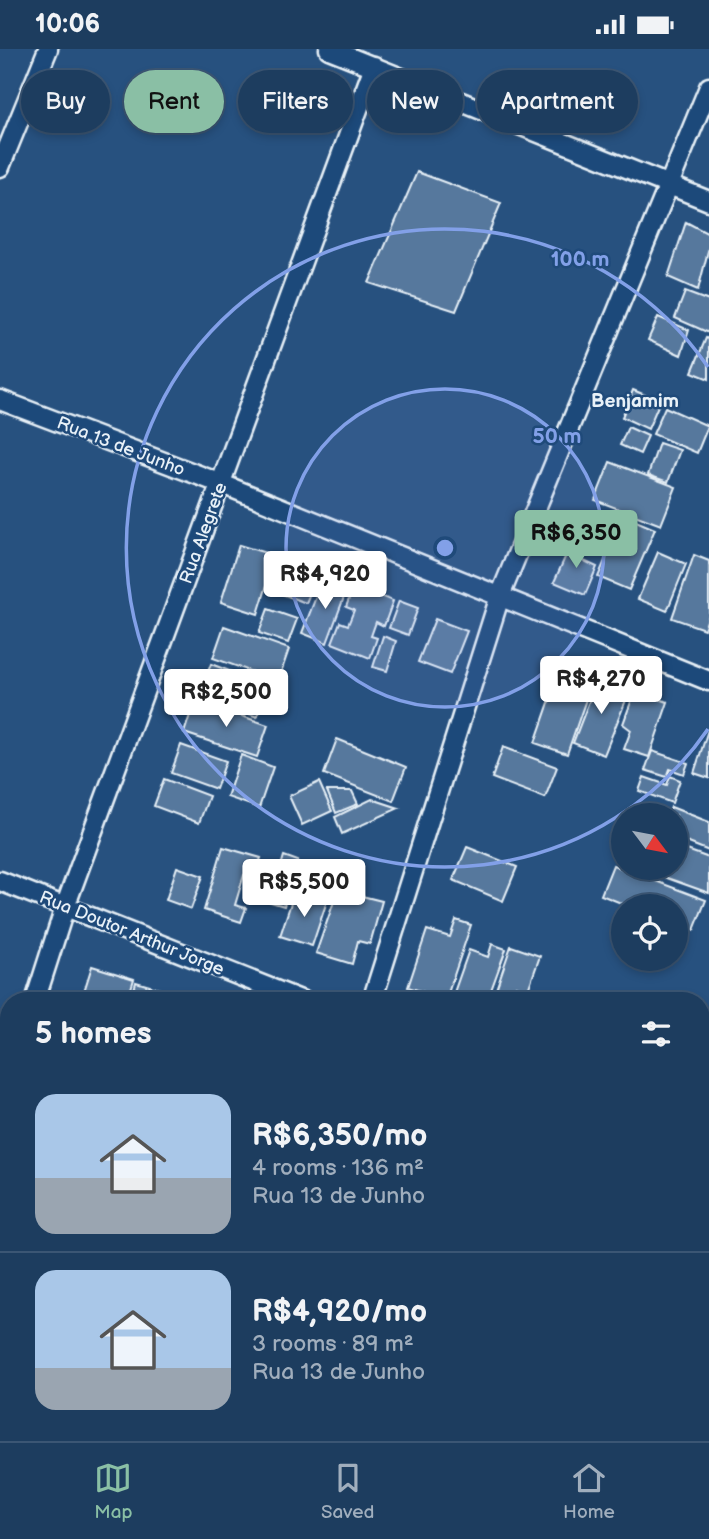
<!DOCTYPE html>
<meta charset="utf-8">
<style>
:root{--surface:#1d3d5f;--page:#254465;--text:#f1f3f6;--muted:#a0aebd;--line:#3b5674;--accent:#8abfa5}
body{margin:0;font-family:"Balsamiq Sans",sans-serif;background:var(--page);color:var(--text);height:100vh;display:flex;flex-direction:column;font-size:26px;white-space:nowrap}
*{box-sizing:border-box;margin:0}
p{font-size:23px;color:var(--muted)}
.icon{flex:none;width:38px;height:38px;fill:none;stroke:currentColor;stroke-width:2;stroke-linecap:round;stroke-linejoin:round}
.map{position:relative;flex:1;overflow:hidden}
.details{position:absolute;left:0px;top:943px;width:710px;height:450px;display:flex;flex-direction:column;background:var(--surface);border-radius:28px 28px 0 0;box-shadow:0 4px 10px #0003,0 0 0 2px var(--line)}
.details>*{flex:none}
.guide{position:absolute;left:21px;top:21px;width:668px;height:63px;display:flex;gap:14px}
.needle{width:46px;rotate:122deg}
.fabs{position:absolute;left:611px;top:754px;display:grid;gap:14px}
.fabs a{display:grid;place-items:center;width:77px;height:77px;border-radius:50%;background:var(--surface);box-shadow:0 4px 10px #0003,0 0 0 2px var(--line);font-size:35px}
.price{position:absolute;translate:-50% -60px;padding:0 16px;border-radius:7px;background:#fff;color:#222;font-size:23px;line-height:46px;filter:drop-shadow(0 2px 4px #0008)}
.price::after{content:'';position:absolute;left:50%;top:42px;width:21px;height:16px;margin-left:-10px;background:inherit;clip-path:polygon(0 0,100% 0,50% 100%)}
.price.active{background:var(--accent);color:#111}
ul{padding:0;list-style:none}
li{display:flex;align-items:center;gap:21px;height:175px;padding:0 35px}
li+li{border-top:2px solid var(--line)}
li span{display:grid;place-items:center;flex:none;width:196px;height:140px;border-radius:21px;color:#555}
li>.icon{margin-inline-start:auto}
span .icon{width:84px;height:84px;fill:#fffc;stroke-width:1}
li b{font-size:30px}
h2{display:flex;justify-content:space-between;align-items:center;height:84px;padding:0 35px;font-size:30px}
.chip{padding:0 24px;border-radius:32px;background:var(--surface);box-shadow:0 4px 10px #0003,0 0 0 2px var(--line);font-size:24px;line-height:63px}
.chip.active{background:var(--accent);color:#111}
.status{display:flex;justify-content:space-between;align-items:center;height:49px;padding:0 35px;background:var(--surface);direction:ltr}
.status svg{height:19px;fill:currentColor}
.menu{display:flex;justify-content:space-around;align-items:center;height:98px;border-top:2px solid var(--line);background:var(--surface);font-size:19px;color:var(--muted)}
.menu a{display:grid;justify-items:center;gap:4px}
.menu .active{color:var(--accent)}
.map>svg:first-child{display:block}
.building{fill:#57789d;stroke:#e8f1f8;stroke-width:2}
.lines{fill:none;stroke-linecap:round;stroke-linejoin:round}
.minor-casing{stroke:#e8f1f8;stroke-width:23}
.minor{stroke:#1f4a7a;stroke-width:18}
.ring{fill:none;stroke:#82a0e8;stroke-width:3.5}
.labels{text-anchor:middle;stroke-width:5;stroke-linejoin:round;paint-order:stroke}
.street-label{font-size:18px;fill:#e8f1f8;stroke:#1f4a7a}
.neighbourhood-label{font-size:19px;font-weight:bold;fill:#e8f1f8;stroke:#1f4a7a}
.centre{fill:#82a0e8;stroke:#1f4a7a;stroke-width:3.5}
.ring-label{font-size:21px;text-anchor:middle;font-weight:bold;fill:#82a0e8;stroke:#1f4a7a;stroke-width:5;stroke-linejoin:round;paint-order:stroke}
</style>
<div class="status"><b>10:06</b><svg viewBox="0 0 49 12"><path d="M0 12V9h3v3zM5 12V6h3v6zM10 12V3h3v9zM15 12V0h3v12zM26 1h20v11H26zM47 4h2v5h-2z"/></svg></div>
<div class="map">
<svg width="709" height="1392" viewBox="0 0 709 1392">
<rect width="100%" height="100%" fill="#27517f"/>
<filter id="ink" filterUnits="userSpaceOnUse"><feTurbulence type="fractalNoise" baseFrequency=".0143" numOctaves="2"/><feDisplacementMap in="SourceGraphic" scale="14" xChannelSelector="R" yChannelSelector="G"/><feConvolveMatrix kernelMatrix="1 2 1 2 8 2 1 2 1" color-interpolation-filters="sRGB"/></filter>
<g filter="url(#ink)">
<!-- building -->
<g class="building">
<path d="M417,123L501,154L456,262L369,234Z"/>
<path d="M686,173L709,185V198L698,241L668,228Z"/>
<path d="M685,243L709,252V284L675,269Z"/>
<path d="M658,268L689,281L681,306L648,291Z"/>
<path d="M706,289L709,290V330L692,323Z"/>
<path d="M633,341L660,352L648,380L622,368Z"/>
<path d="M665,358L708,377L697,404L653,385Z"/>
<path d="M628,378L648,387L640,405L620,396Z"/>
<path d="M659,394L680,401L668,433L648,426Z"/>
<path d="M610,413L676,438L661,476L595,451Z"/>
<path d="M624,467L655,480L629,541L598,528Z"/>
<path d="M572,493L587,499L582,511L597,518L585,546L554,533Z"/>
<path d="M239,496L276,507L258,565L221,553Z"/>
<path d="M658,503L686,515L667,562L638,550Z"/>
<path d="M293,506L321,517L306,554L279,544Z"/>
<path d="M694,506L709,512V566L704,580L672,569Z"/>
<path d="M323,530L347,540L327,594L302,584Z"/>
<path d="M354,537L393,552L384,577L376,573L371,587L377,589L370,609L332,594L340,573L348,576L354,561L346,558Z"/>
<path d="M399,552L418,559L408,586L389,579Z"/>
<path d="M268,560L297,570L288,594L259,584Z"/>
<path d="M435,570L467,582L450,625L418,613Z"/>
<path d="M224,577L289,600L278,632L213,609Z"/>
<path d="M383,587L396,592L387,622L373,618Z"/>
<path d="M211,615L269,637L257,668L199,646Z"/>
<path d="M561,619L593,630L567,705L535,694Z"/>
<path d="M598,629L630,641L604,706L573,694Z"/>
<path d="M635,642L668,653L649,708L624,700L631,681L623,675Z"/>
<path d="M195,651L268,676L257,708L184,684Z"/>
<path d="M709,678V729L694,724Z"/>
<path d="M337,690L406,718L393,752L324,725Z"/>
<path d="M181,696L226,712L216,740L171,724Z"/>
<path d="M503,698L557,718L545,749L492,729Z"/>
<path d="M652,702L688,714L684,725L670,720L667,728L645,721Z"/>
<path d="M241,706L273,718L259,759L227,748Z"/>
<path d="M670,727L680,731L672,754L639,742L644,728L667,736Z"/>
<path d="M164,730L209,747L199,774L154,757Z"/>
<path d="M319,733L332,762L302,776L289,747Z"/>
<path d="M327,742H352L358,755L336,764Z"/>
<path d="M372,750L399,759L342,785L335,768Z"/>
<path d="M671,758L709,773V802L676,789V766H668Z"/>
<path d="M676,797L709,809V844L639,819H676Z"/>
<path d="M223,798L261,809L254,830L244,826L235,856L246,859L241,873L204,861Z"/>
<path d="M467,798L517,818L503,852L453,831Z"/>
<path d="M284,807L298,812L284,857L248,846L256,820L278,827Z"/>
<path d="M613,816L706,851L694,881L676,874V858H631L601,846Z"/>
<path d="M177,818L203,827L191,860L166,851Z"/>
<path d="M338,841L382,852L370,895L358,892L352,915L316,904Z"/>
<path d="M295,842L327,852L312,897L280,887Z"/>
<path d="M456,871L471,876L446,950L408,938L427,881L450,888Z"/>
<path d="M492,895L506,900L487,952H451L469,901L488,908Z"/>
<path d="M511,897L540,907L528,941L516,937L511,952H492Z"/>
<path d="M92,917L134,930L127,952H81Z"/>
<path d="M136,933L177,945L175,952H131Z"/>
<path d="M0,1228L9,1231V1279L0,1276Z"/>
<path d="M0,1364L9,1367V1384H31L28,1392H0Z"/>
<path d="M51,1384H65L71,1386L69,1392H49Z"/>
</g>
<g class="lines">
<defs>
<g id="minor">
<path d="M329,0L709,152"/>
<path d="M0,118L48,0"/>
<path d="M0,351L222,435L709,632"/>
<path d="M0,832L303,952"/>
<path d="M35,952L65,858L374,17"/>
<path d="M372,952L500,547L709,38"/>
<path d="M0,1065L9,1037"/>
<path d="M702,1129L709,1105"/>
<path d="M0,1320L9,1324"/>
<path d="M154,1384L172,1392"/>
<path d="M227,1392L229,1384"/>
<path d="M619,1392L621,1384"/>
</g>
</defs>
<!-- minor casing -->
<use href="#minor" class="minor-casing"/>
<!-- minor -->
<use href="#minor" class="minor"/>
</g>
</g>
<!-- distance rings -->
<circle cx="445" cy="499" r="159" fill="#82a0e8" fill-opacity=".12"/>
<g class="ring">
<circle cx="445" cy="499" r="159"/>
<path d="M708 680A319 319 0 1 1 708 318"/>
</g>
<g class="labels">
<!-- street labels -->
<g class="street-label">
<text transform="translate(121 397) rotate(21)" y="6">Rua 13 de Junho</text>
<text transform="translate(203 484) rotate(-70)" y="6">Rua Alegrete</text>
<text transform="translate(132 884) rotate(22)" y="6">Rua Doutor Arthur Jorge</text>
</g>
<!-- neighbourhood labels -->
<g class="neighbourhood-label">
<text x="635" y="358">Benjamim</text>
</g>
</g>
<circle cx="445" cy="499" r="10" class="centre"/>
<g class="ring-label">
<text x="580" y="217">100 m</text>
<text x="557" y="394">50 m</text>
</g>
</svg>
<div class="fabs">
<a><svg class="needle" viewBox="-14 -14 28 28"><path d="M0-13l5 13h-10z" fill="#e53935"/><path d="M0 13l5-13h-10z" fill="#a0aebd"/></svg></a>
<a><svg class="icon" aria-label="locate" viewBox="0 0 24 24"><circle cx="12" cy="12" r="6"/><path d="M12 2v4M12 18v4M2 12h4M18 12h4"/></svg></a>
</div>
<b class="price active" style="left:576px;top:521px">R$6,350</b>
<b class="price" style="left:325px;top:562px">R$4,920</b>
<b class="price" style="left:601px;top:667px">R$4,270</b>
<b class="price" style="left:226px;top:680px">R$2,500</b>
<b class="price" style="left:304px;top:870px">R$5,500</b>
<div class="guide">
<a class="chip">Buy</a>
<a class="chip active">Rent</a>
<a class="chip">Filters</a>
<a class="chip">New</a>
<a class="chip">Apartment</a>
</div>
<section class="details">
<h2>5 homes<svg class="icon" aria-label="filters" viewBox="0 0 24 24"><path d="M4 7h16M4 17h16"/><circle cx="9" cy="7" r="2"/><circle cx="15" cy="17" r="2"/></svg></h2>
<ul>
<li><span style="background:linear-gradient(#a9c7e8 60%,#9aa5b1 0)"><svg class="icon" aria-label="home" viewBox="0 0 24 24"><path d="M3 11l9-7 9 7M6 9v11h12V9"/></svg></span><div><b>R$6,350/mo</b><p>4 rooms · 136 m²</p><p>Rua 13 de Junho</p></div></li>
<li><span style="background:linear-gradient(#a9c7e8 70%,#9aa5b1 0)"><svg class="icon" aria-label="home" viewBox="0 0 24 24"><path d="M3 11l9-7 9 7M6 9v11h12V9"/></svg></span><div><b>R$4,920/mo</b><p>3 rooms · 89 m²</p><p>Rua 13 de Junho</p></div></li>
</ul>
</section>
</div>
<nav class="menu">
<a class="active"><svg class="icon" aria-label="map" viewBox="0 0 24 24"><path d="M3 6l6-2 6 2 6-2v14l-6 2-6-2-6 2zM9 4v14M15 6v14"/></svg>Map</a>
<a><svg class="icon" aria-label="saved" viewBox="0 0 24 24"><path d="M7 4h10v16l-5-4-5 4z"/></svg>Saved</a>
<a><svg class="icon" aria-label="home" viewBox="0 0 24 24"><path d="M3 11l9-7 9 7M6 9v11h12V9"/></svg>Home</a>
</nav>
